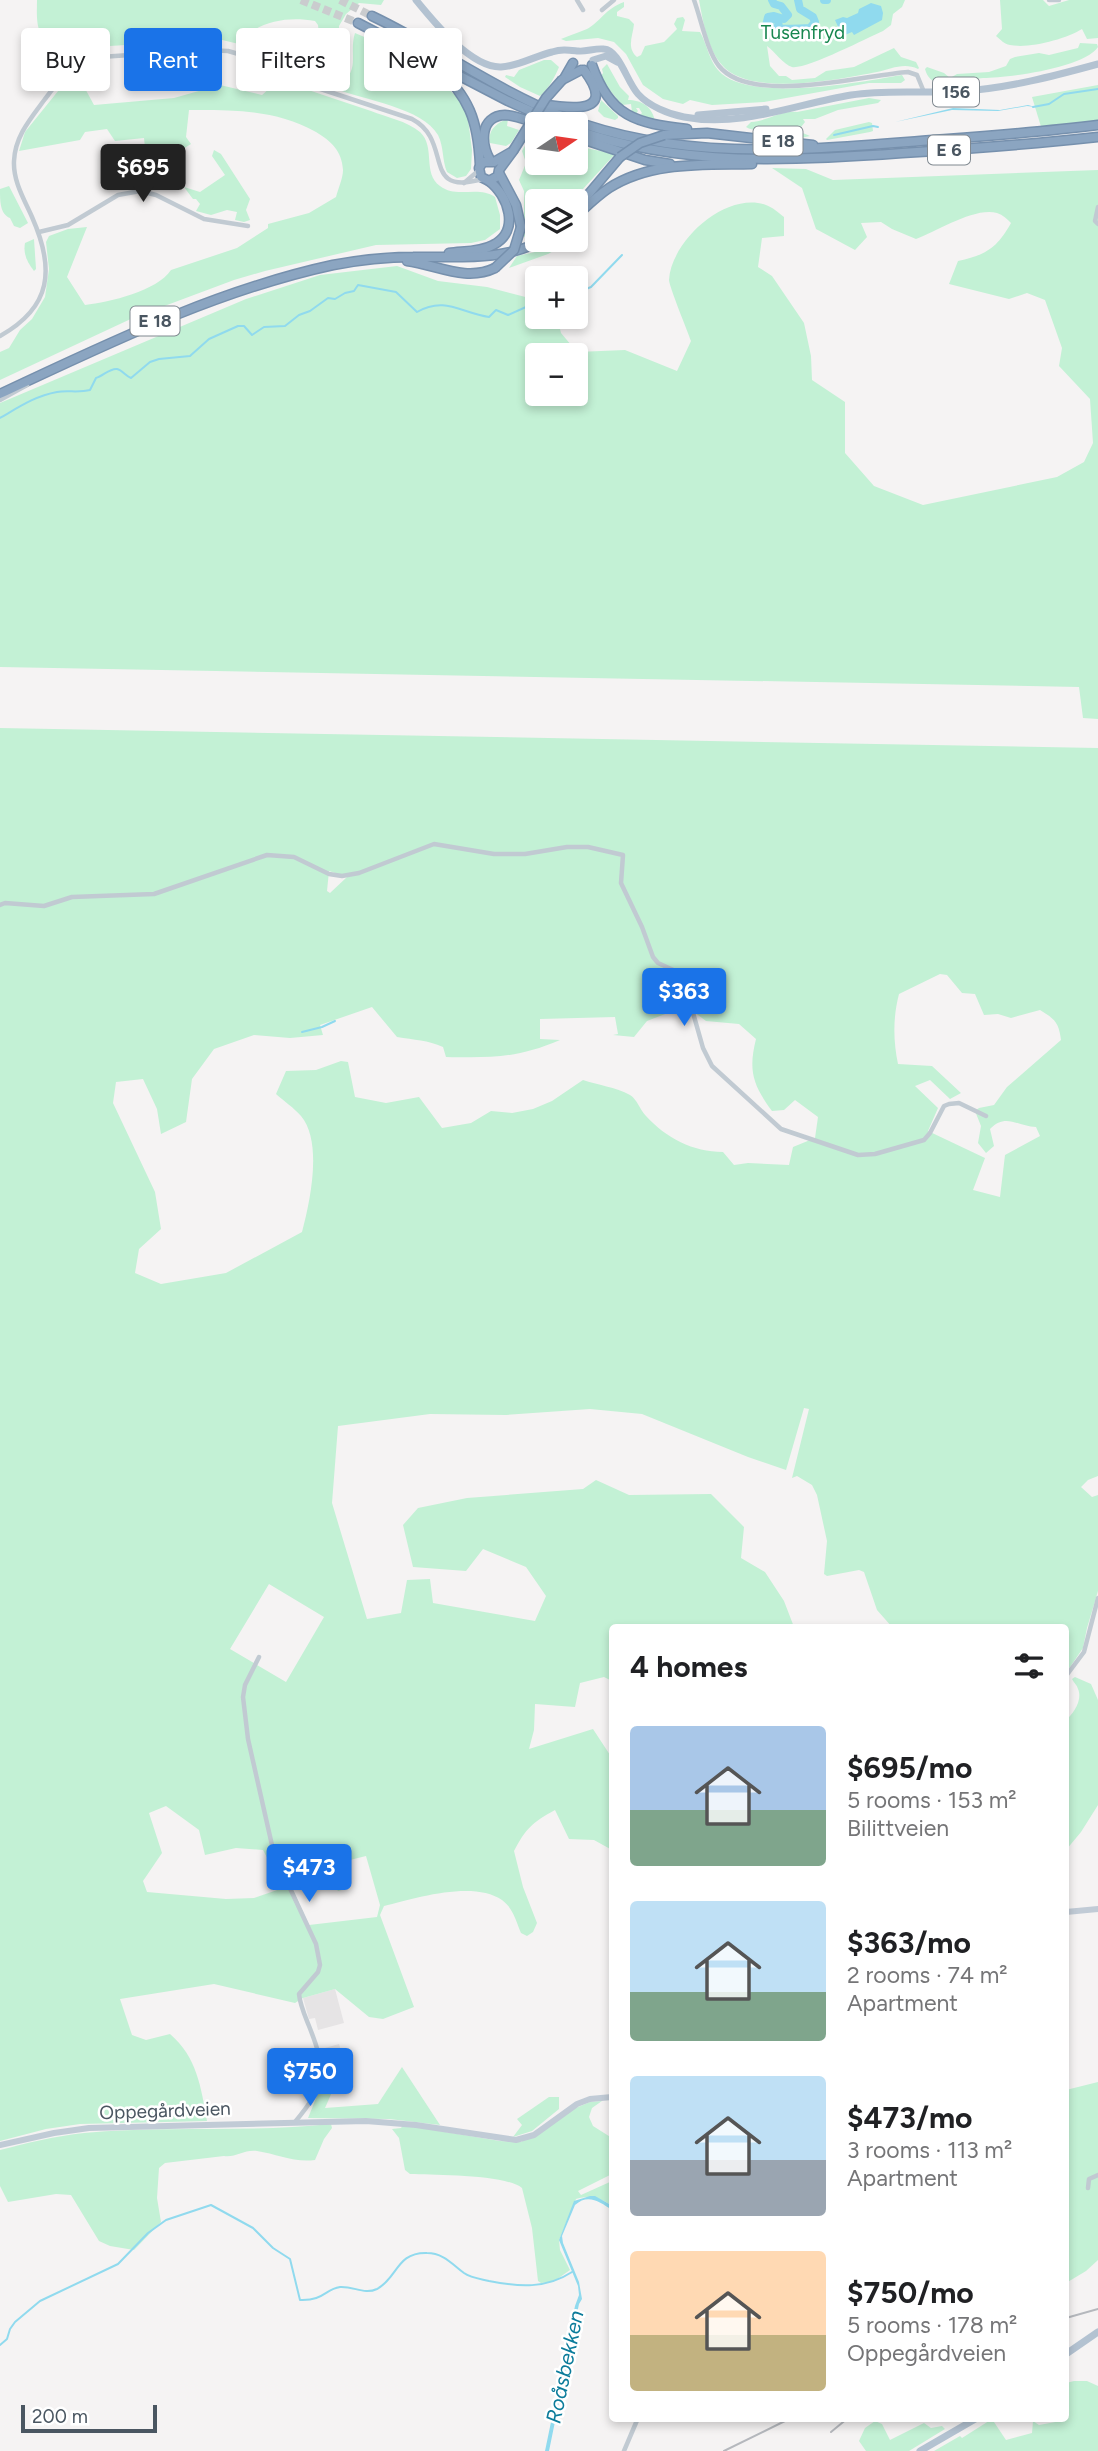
<!DOCTYPE html>
<meta charset="utf-8">
<style>
:root{--surface:#fff;--page:#f6f6f6;--text:#202124;--muted:#757577;--accent:#1a73e8}
body{margin:0;font-family:Figtree,sans-serif;background:var(--page);color:var(--text);height:100vh;display:flex;flex-direction:column;font-size:26px;white-space:nowrap}
*{box-sizing:border-box;margin:0}
p{font-size:23px;color:var(--muted)}
.icon{flex:none;width:38px;height:38px;fill:none;stroke:currentColor;stroke-width:2;stroke-linecap:round;stroke-linejoin:round}
.map{position:relative;flex:1;overflow:hidden}
.drawer{position:absolute;left:609px;top:1624px;width:460px;height:798px;display:flex;flex-direction:column;background:var(--surface);border-radius:7px;box-shadow:0 4px 10px #0003}
.drawer>*{flex:none}
.banner{position:absolute;left:21px;top:28px;width:483px;height:63px;display:flex;gap:14px}
.needle{width:46px;rotate:77deg}
.buttons{position:absolute;left:525px;top:112px;display:grid;gap:14px}
.buttons a{display:grid;place-items:center;width:63px;height:63px;border-radius:7px;background:var(--surface);box-shadow:0 4px 10px #0003;font-size:35px}
.scale{position:absolute;left:21px;bottom:18px;width:136px;box-sizing:border-box;padding-left:7px;border:4px solid #4a5661;border-top:0;font-size:19px;line-height:24px;white-space:nowrap;color:#4a5661;-webkit-text-stroke:5px #fff;paint-order:stroke}
.price{position:absolute;translate:-50% -60px;padding:0 16px;border-radius:7px;background:var(--accent);color:#fff;font-size:23px;line-height:46px;filter:drop-shadow(0 2px 4px #0008)}
.price::after{content:'';position:absolute;left:50%;top:42px;width:21px;height:16px;margin-left:-10px;background:inherit;clip-path:polygon(0 0,100% 0,50% 100%)}
.price.current{background:#222;color:#fff}
ul{padding:0;list-style:none}
li{display:flex;align-items:center;gap:21px;height:175px;padding:0 21px}
li span{display:grid;place-items:center;flex:none;width:196px;height:140px;border-radius:7px;color:#555}
li>.icon{margin-inline-start:auto}
span .icon{width:84px;height:84px;fill:#fffc;stroke-width:1}
li b{font-size:30px}
h2{display:flex;justify-content:space-between;align-items:center;height:84px;padding:0 21px;font-size:30px}
.tag{padding:0 24px;border-radius:7px;background:var(--surface);box-shadow:0 4px 10px #0003;font-size:24px;line-height:63px}
.tag.current{background:var(--accent);color:#fff}
.map>svg:first-child{display:block}
.education{fill:#e6e4e5}
.green{fill:#c3f1d5;fill-rule:evenodd}
.water{fill:#90daee}
.lines{fill:none;stroke-linecap:round;stroke-linejoin:round}
.stream{stroke:#90daee;stroke-width:2}
.river{stroke:#90daee;stroke-width:8}
.highway-tunnel{stroke:#caccce;stroke-width:8;stroke-dasharray:8 4;stroke-linecap:butt}
.highway-casing{stroke:#7690ad;stroke-width:11}
.street{stroke:#c1cad2;stroke-width:4.5}
.secondary{stroke:#c1cbd6;stroke-width:6}
.primary{stroke:#b3c2d1;stroke-width:7}
.highway{stroke:#8ba5c1;stroke-width:8}
.rail{stroke:#b5b8bd;stroke-width:2}
.highway-bridge-casing{stroke:#7690ad;stroke-width:11;stroke-linecap:butt}
.highway-bridge{stroke:#8ba5c1;stroke-width:8}
.labels{text-anchor:middle;stroke-width:5;stroke-linejoin:round;paint-order:stroke}
.shield{fill:#fff;stroke:#808990;stroke-width:2}
.shield-label{font-size:18px;font-weight:bold;fill:#4a5661}
.park-label{font-size:19px;fill:#17864f;stroke:#fff}
.street-label{font-size:19px;fill:#4a5661;stroke:#fff}
.water-label{font-size:21px;font-style:italic;fill:#0c7c9b;stroke:#fff}
</style>
<div class="map">
<svg width="1098" height="2451" viewBox="0 0 1098 2451">
<rect width="100%" height="100%" fill="#f5f3f3"/>
<!-- education -->
<g class="education">
<path d="M335,1989L344,2023L318,2030L315,2018L309,2019L303,1998Z"/>
<path d="M339,2044L345,2064L324,2070L318,2050Z"/>
</g>
<!-- green -->
<g class="green">
<path d="M37,0H384L381,5L359,3L346,14L339,26L338,62L335,64L330,57L324,61L322,58L318,25L315,21C294,17 271,19 252,31L249,44L243,45L218,39L110,46L86,50L76,54L63,49L78,46L77,41C69,39 63,41 55,41C34,41 37,15 37,0Z"/>
<path d="M699,0H905L902,7L893,14L891,25L883,31C867,38 805,70 792,67C784,65 774,51 767,46L770,66L779,76H786L792,80L815,78L826,71L854,67L894,48L901,57L916,62L919,68L918,69C904,62 891,69 877,72C840,79 750,98 722,65C707,48 703,21 699,0Z"/>
<path d="M1000,0H1043L1049,6L1069,0H1098V38L1087,39L1082,29C1066,39 1029,49 1010,45C1004,44 1001,40 996,36L1002,29Z"/>
<path d="M624,2V7L617,12V16L629,19L634,24C633,36 626,47 637,57L641,55L645,46L664,42L677,29L674,24L677,18L683,17L685,20L682,31L700,32C708,46 709,63 722,74C756,102 861,82 902,75L905,80L901,83H869L764,102L712,105L690,100L683,104L663,99L643,85L626,54L614,42L598,38L566,41L561,39C569,36 579,32 587,29C599,23 606,8 624,2Z"/>
<path d="M355,33L395,50L420,65L461,100L468,119L472,150L471,169L466,176L457,178L447,172C442,160 444,147 438,135C423,108 364,100 336,89L335,87C363,72 348,55 355,33Z"/>
<path d="M1080,43L1097,44L1098,47C1084,68 1008,78 983,78C969,79 955,87 940,84C932,82 927,77 925,69L927,67L944,73L950,78L957,74L989,72L1006,66L1010,59L1015,57L1039,53L1049,55L1078,48Z"/>
<path d="M544,60H551L559,67C556,75 548,90 540,96L520,87L505,77L506,75L514,77L519,70Z"/>
<path d="M607,64L620,87L629,96L628,100C641,100 652,106 655,121L639,116L642,113L639,108H636L638,111L636,114L632,112L631,104L622,105L600,78L603,73L602,69Z"/>
<path d="M75,70L94,105L174,98L220,85L262,95L279,80C309,90 340,101 371,111C386,117 407,121 420,132C436,147 422,173 440,186C457,199 478,185 495,197L500,215V229L485,240L471,243L376,245L265,271L234,280L135,317L0,380V352L9,348L20,330L32,319L45,297L49,269L46,242L49,236L68,229L87,227L67,277L85,305C110,302 157,291 171,270L237,248L268,228V224L309,213L336,197C338,189 343,178 343,170C342,151 331,141 316,132C275,109 234,110 189,110L186,137L191,144L142,174L128,187L123,186L145,148L144,138L115,141L107,129L85,132L80,140L19,151L25,132Z"/>
<path d="M1098,85V124L1042,130L1032,97Z"/>
<path d="M869,98L881,100L878,103L838,110L815,119H803L805,122L798,131L810,136L801,138L781,134V128C769,126 758,134 746,127L751,122C767,121 782,110 797,112Z"/>
<path d="M601,100L618,116V118L615,120L604,117L598,111Z"/>
<path d="M508,119L507,126L519,130L511,143L506,146L490,143C487,131 497,122 508,119Z"/>
<path d="M869,122L872,123L873,131L870,132L827,140L826,139L835,130Z"/>
<path d="M530,137H536L537,163H576V146L615,154L572,201H537V227L524,237V191L519,180L526,163L522,151Z"/>
<path d="M214,150L221,154L250,199L246,210L250,220L244,222L235,220L237,212L227,210L211,215L196,211L200,204L196,199H193L184,187L200,192L225,175L212,156Z"/>
<path d="M772,168L806,169L833,180L1098,170V719L1083,718L1079,687L0,667V403L246,299L320,275L397,266L438,281L487,287L537,300V317H557L561,333L577,352L625,350L677,371L691,341C688,332 669,286 669,280C671,241 726,191 766,205C772,207 779,213 784,217V236L762,238L758,267L772,276L804,323L811,356L812,380L845,402V453L874,486L923,505L1057,477L1084,462L1093,443L1090,399L1059,366L1062,348L1045,300L1027,293L1009,299L949,284L958,261C986,255 997,248 1011,223C1007,219 1003,215 997,213C974,207 938,231 916,239L892,229L881,222L861,223L867,237L855,250L816,229L802,188ZM537,355H576V394H537Z"/>
<path d="M9,186L28,223L20,228L14,226L10,218C0,214 0,201 0,189Z"/>
<path d="M34,239L36,269L34,271C27,262 23,254 25,243Z"/>
<path d="M556,240H573L548,254L509,268L517,256L535,252Z"/>
<path d="M0,728L1098,748V1476L1088,1480L1081,1487L1092,1497L1098,1495V1591L1087,1628L1083,1648L1066,1673V1628L892,1627L877,1610L864,1572L859,1570L827,1576L824,1574L827,1541L817,1495L812,1485L797,1476L792,1478L809,1409L804,1408L786,1470L748,1457L642,1414L590,1409L506,1415L430,1414L338,1426L332,1503L367,1619L401,1613L407,1580L430,1579L433,1603L535,1621L546,1596L526,1567L483,1549L466,1571L413,1567L403,1525L418,1508L467,1498L583,1489L596,1480L629,1495L711,1494L744,1527L741,1558L765,1572L784,1601L794,1627L612,1628V1681L604,1677L580,1683L575,1707L535,1704L534,1730L529,1749L593,1729L612,1758V1850L594,1840L569,1839L555,1810C533,1822 526,1828 514,1851L523,1887L537,1923L533,1932L527,1936L521,1933C516,1921 513,1908 502,1900C474,1880 415,1898 384,1906L380,1915L414,2007L383,2019L369,2017L335,1989L303,1998L295,2003L214,1984L120,1999L132,2035L146,2040L170,2034C197,2057 201,2087 207,2121L80,2124L46,2129L0,2141ZM329,871L347,877L330,893L327,891ZM940,974L947,975L962,993L975,994L984,1015L998,1014L1011,1018L1040,1010C1055,1019 1059,1023 1061,1040L1007,1087L994,1105L979,1108L975,1111L981,1126L978,1143L986,1153L994,1146L990,1129C1006,1112 1018,1127 1036,1127L1040,1136L1005,1155L1000,1197L973,1190L985,1158L928,1131L938,1108L915,1086L930,1080L950,1099L961,1093L932,1066L898,1064C893,1040 893,1017 899,994ZM686,1006L706,1021L739,1024L756,1039C748,1071 753,1085 772,1111L784,1110L795,1100L818,1117L815,1138L793,1147L789,1165L748,1163L734,1165L723,1152C693,1152 666,1138 646,1116C640,1110 637,1099 630,1095C616,1087 597,1085 583,1080L552,1101L533,1109L512,1113L491,1111L471,1123L442,1128L419,1097L386,1103L355,1097L348,1062L341,1061L316,1070L286,1071L276,1094C284,1101 294,1108 301,1116C323,1142 310,1202 302,1232L226,1273L161,1284L135,1273L139,1249L161,1229L155,1192L113,1103L116,1082L143,1079L157,1109L161,1134L186,1122L192,1079L214,1049L254,1035L290,1038L323,1035L320,1025L372,1007L397,1037C414,1040 428,1040 443,1047L446,1057C492,1058 518,1058 560,1040L540,1039V1019L615,1017L618,1034L613,1035L634,1037L647,1021ZM269,1584L324,1617L286,1682L230,1649ZM166,1806L199,1830L205,1855L236,1848L263,1850L283,1888L254,1898L226,1899L147,1892L143,1881L162,1853L149,1813ZM276,1853L318,1855L317,1864L338,1891L349,1888L350,1860L366,1856L380,1905L377,1917L309,1925Z"/>
<path d="M1075,1677L1091,1684L1098,1700V1805L1081,1832L1066,1850V1720C1073,1714 1083,1700 1078,1689C1077,1685 1074,1683 1072,1679Z"/>
<path d="M402,2067L440,2125L389,2119L308,2118L323,2081L339,2076L325,2108L378,2104Z"/>
<path d="M1098,2082V2260L1086,2271L1066,2283V2090Z"/>
<path d="M549,2097H559V2109L532,2131L513,2137L522,2125L517,2119Z"/>
<path d="M602,2101L592,2108L589,2117L593,2126L612,2138V2174L578,2191L581,2195L612,2181V2206C599,2197 591,2195 576,2199L559,2240L560,2250L570,2270L553,2282L541,2283L538,2281L532,2228L522,2188C504,2174 434,2175 410,2174L405,2170L399,2138L392,2129L401,2128L403,2125L500,2141L521,2142L571,2110L590,2102Z"/>
<path d="M331,2124L332,2128L324,2139L315,2160C295,2163 277,2154 257,2151C245,2149 235,2158 224,2156L165,2163L159,2168L157,2198L161,2222L134,2250L110,2246L99,2241L71,2195L56,2194L8,2202L0,2186V2150C27,2143 56,2136 84,2133C166,2125 249,2133 331,2124Z"/>
<path d="M1074,2381H1087L1098,2386V2451H934L960,2436L962,2438L992,2419L1006,2440L1032,2433L1033,2421L1039,2425L1061,2421L1068,2414L1066,2383Z"/>
<path d="M875,2421L882,2424L890,2440L924,2423L931,2428L942,2426L945,2429L909,2451H866L859,2441L865,2428Z"/>
</g>
<!-- water -->
<g class="water">
<path d="M871,3L881,6L883,13L882,20L854,35L852,32L840,37L837,33L840,31L835,20L843,17L847,18L858,13L859,9Z"/>
<path d="M1028,105L1035,107L1027,106L998,111L952,110L895,122L953,108L1000,110Z"/>
<path d="M590,2196H595L611,2205L612,2210C600,2202 588,2193 575,2205L562,2236L563,2243L579,2282L582,2299L579,2304L549,2451H545L575,2306L579,2295L578,2286L559,2240L574,2201Z"/>
</g>
<g class="lines">
<!-- stream -->
<g class="stream">
<path d="M1033,107L1049,104L1064,94L1098,89"/>
<path d="M834,135L873,126L878,127"/>
<path d="M576,293L591,287L622,255"/>
<path d="M0,418C19,407 35,396 57,392C67,390 79,393 90,390L96,378C103,376 110,368 117,369C122,370 126,376 131,378L150,362L159,359L190,356L209,339L238,326H244L252,335L264,327L285,326L299,315L310,311L328,298L335,299L345,293L354,291L358,285L396,292L417,312C445,296 461,313 489,317L496,310L508,315L537,302"/>
<path d="M302,1032L322,1027L335,1021"/>
<path d="M0,2345L7,2339L10,2329L15,2322L40,2301L118,2264L148,2233L166,2220L211,2205L253,2228L273,2248L290,2259L300,2300C324,2301 325,2289 340,2287C354,2286 364,2295 377,2289C398,2278 396,2252 427,2253C443,2253 452,2264 464,2273C471,2278 481,2279 489,2281C519,2287 546,2289 572,2272"/>
</g>
<!-- river -->
<g class="river">
<path d="M772,0L774,4L781,6L788,15L784,19L774,16L768,17L766,26L770,30C774,31 776,30 779,27L778,21L773,18L768,21L771,28C783,29 798,29 810,28L815,22L813,17L800,9L798,0"/>
<path d="M824,0H827"/>
</g>
<!-- highway-tunnel -->
<g class="highway-tunnel">
<path d="M301,0L358,23"/>
<path d="M340,0L372,16"/>
</g>
<defs>
<g id="highway">
<path d="M372,16C437,47 496,90 564,117C674,160 793,151 908,142C972,137 1035,133 1098,125"/>
<path d="M358,23L508,101L559,124"/>
<path d="M592,65C610,117 636,123 687,129"/>
<path d="M436,66C469,97 478,120 480,165"/>
<path d="M565,77L573,63"/>
<path d="M562,80L581,70"/>
<path d="M542,104C571,109 618,115 584,70"/>
<path d="M576,130C681,167 793,161 902,153C967,149 1033,144 1098,137"/>
<path d="M664,135L707,133L813,145"/>
<path d="M576,137L645,160L670,164"/>
<path d="M513,151L499,170L498,176L489,181L481,177L479,168L483,162H494Z"/>
<path d="M490,160C481,144 479,116 505,115C516,115 528,121 538,124"/>
<path d="M499,173L516,205L521,227"/>
<path d="M576,209L620,157"/>
<path d="M576,216C586,207 597,196 609,188C651,161 704,165 752,164"/>
<path d="M449,253C463,251 480,252 493,245C521,231 508,195 489,181"/>
<path d="M407,261C437,265 466,282 495,268"/>
<path d="M0,394C107,344 217,290 333,265C359,260 386,257 413,257C458,256 502,262 543,240"/>
</g>
</defs>
<!-- highway casing -->
<use href="#highway" class="highway-casing"/>
<!-- street -->
<g class="street">
<path d="M577,0L583,10"/>
<path d="M694,0C701,19 707,51 719,66C751,106 863,75 908,72L917,75L924,92"/>
<path d="M1049,0H1059"/>
<path d="M602,10L614,0"/>
<path d="M464,183L478,171"/>
<path d="M1098,207L1095,221L1098,224"/>
<path d="M39,232L68,225L118,195L140,191L156,195L204,219L248,226"/>
<path d="M0,336C52,307 55,269 32,217C24,199 13,181 14,161C15,136 31,118 45,99C57,84 67,65 86,58L203,50L228,51L242,55L287,78L412,119C454,141 420,197 482,179"/>
<path d="M0,400L27,385"/>
<path d="M0,905L5,903L44,906L72,897L154,894L267,855L294,857L329,874L342,876L359,873L434,844L494,854H525L567,847H588L623,855L621,883L642,927L653,957L658,963L682,974L703,1048L712,1066L781,1129L858,1155L875,1154L924,1140L930,1133L944,1106L949,1104L959,1103L986,1116"/>
<path d="M259,1657L245,1685L243,1697L248,1739L274,1854L316,1944L320,1965L318,1972L299,1994C300,2005 305,2016 309,2026C327,2071 326,2085 295,2122"/>
<path d="M1066,1676L1084,1652L1098,1598"/>
<path d="M1088,2188L1089,2179L1098,2175"/>
<path d="M624,2451L638,2418"/>
</g>
<!-- secondary -->
<g class="secondary">
<path d="M1066,1912L1098,1909"/>
<path d="M0,2145L54,2133L89,2128L366,2121L416,2125L516,2140L534,2135L577,2104L590,2099L612,2097"/>
</g>
<!-- primary -->
<g class="primary">
<path d="M416,0C434,22 471,68 501,67C519,66 535,56 552,52C562,49 568,50 578,51C586,52 595,48 604,49C619,50 627,82 638,94C649,106 668,114 684,117C741,128 796,104 851,95C888,89 926,94 963,91C1009,88 1054,76 1098,64"/>
<path d="M593,60L606,56L617,62"/>
<path d="M698,115L766,109"/>
<path d="M1066,2354L1098,2332"/>
<path d="M920,2451L977,2418"/>
</g>
<!-- highway -->
<use href="#highway" class="highway"/>
<!-- rail -->
<g class="rail">
<path d="M1066,2318L1098,2309"/>
<path d="M831,2432L848,2418"/>
<path d="M724,2451L791,2418"/>
</g>
<defs>
<g id="highway-bridge">
<path d="M513,151L546,98L562,80"/>
<path d="M620,157L640,143L664,135"/>
<path d="M495,268L514,250L521,227"/>
</g>
</defs>
<!-- highway-bridge casing -->
<use href="#highway-bridge" class="highway-bridge-casing"/>
<!-- highway-bridge -->
<use href="#highway-bridge" class="highway-bridge"/>
</g>
<g class="labels">
<!-- shield labels -->
<g class="shield">
<rect x="933" y="77.5" width="46" height="29" rx="5"/>
<rect x="753.5" y="126.5" width="49" height="29" rx="5"/>
<rect x="928" y="135.5" width="42" height="29" rx="5"/>
<rect x="130.5" y="306.5" width="49" height="29" rx="5"/>
</g>
<g class="shield-label">
<text x="956" y="98">156</text>
<text x="778" y="147">E 18</text>
<text x="949" y="156">E 6</text>
<text x="155" y="327">E 18</text>
</g>
<!-- park labels -->
<g class="park-label">
<text x="803" y="39">Tusenfryd</text>
</g>
<!-- street labels -->
<g class="street-label">
<text transform="translate(165 2110) rotate(-2)" y="7">Oppegårdveien</text>
</g>
<!-- water labels -->
<g class="water-label">
<text transform="translate(565 2367) rotate(-78)" y="7">Roåsbekken</text>
</g>
</g>
</svg>
<div class="buttons">
<a><svg class="needle" viewBox="-14 -14 28 28"><path d="M0-13l5 13h-10z" fill="#e53935"/><path d="M0 13l5-13h-10z" fill="#757577"/></svg></a>
<a><svg class="icon" aria-label="layers" viewBox="0 0 24 24"><path d="M12 4l9 5-9 5-9-5zM3 14l9 5 9-5"/></svg></a>
<a>+</a>
<a>−</a>
</div>
<div class="scale">200 m</div>
<b class="price current" style="left:143px;top:204px">$695</b>
<b class="price" style="left:684px;top:1028px">$363</b>
<b class="price" style="left:309px;top:1904px">$473</b>
<b class="price" style="left:310px;top:2108px">$750</b>
<div class="banner">
<a class="tag">Buy</a>
<a class="tag current">Rent</a>
<a class="tag">Filters</a>
<a class="tag">New</a>
</div>
<section class="drawer">
<h2>4 homes<svg class="icon" aria-label="filters" viewBox="0 0 24 24"><path d="M4 7h16M4 17h16"/><circle cx="9" cy="7" r="2"/><circle cx="15" cy="17" r="2"/></svg></h2>
<ul>
<li><span style="background:linear-gradient(#a9c7e8 60%,#7fa58c 0)"><svg class="icon" aria-label="home" viewBox="0 0 24 24"><path d="M3 11l9-7 9 7M6 9v11h12V9"/></svg></span><div><b>$695/mo</b><p>5 rooms · 153 m²</p><p>Bilittveien</p></div></li>
<li><span style="background:linear-gradient(#bfe0f5 65%,#7fa58c 0)"><svg class="icon" aria-label="home" viewBox="0 0 24 24"><path d="M3 11l9-7 9 7M6 9v11h12V9"/></svg></span><div><b>$363/mo</b><p>2 rooms · 74 m²</p><p>Apartment</p></div></li>
<li><span style="background:linear-gradient(#bfe0f5 60%,#9aa5b1 0)"><svg class="icon" aria-label="home" viewBox="0 0 24 24"><path d="M3 11l9-7 9 7M6 9v11h12V9"/></svg></span><div><b>$473/mo</b><p>3 rooms · 113 m²</p><p>Apartment</p></div></li>
<li><span style="background:linear-gradient(#ffd9b3 60%,#c2b280 0)"><svg class="icon" aria-label="home" viewBox="0 0 24 24"><path d="M3 11l9-7 9 7M6 9v11h12V9"/></svg></span><div><b>$750/mo</b><p>5 rooms · 178 m²</p><p>Oppegårdveien</p></div></li>
</ul>
</section>
</div>
